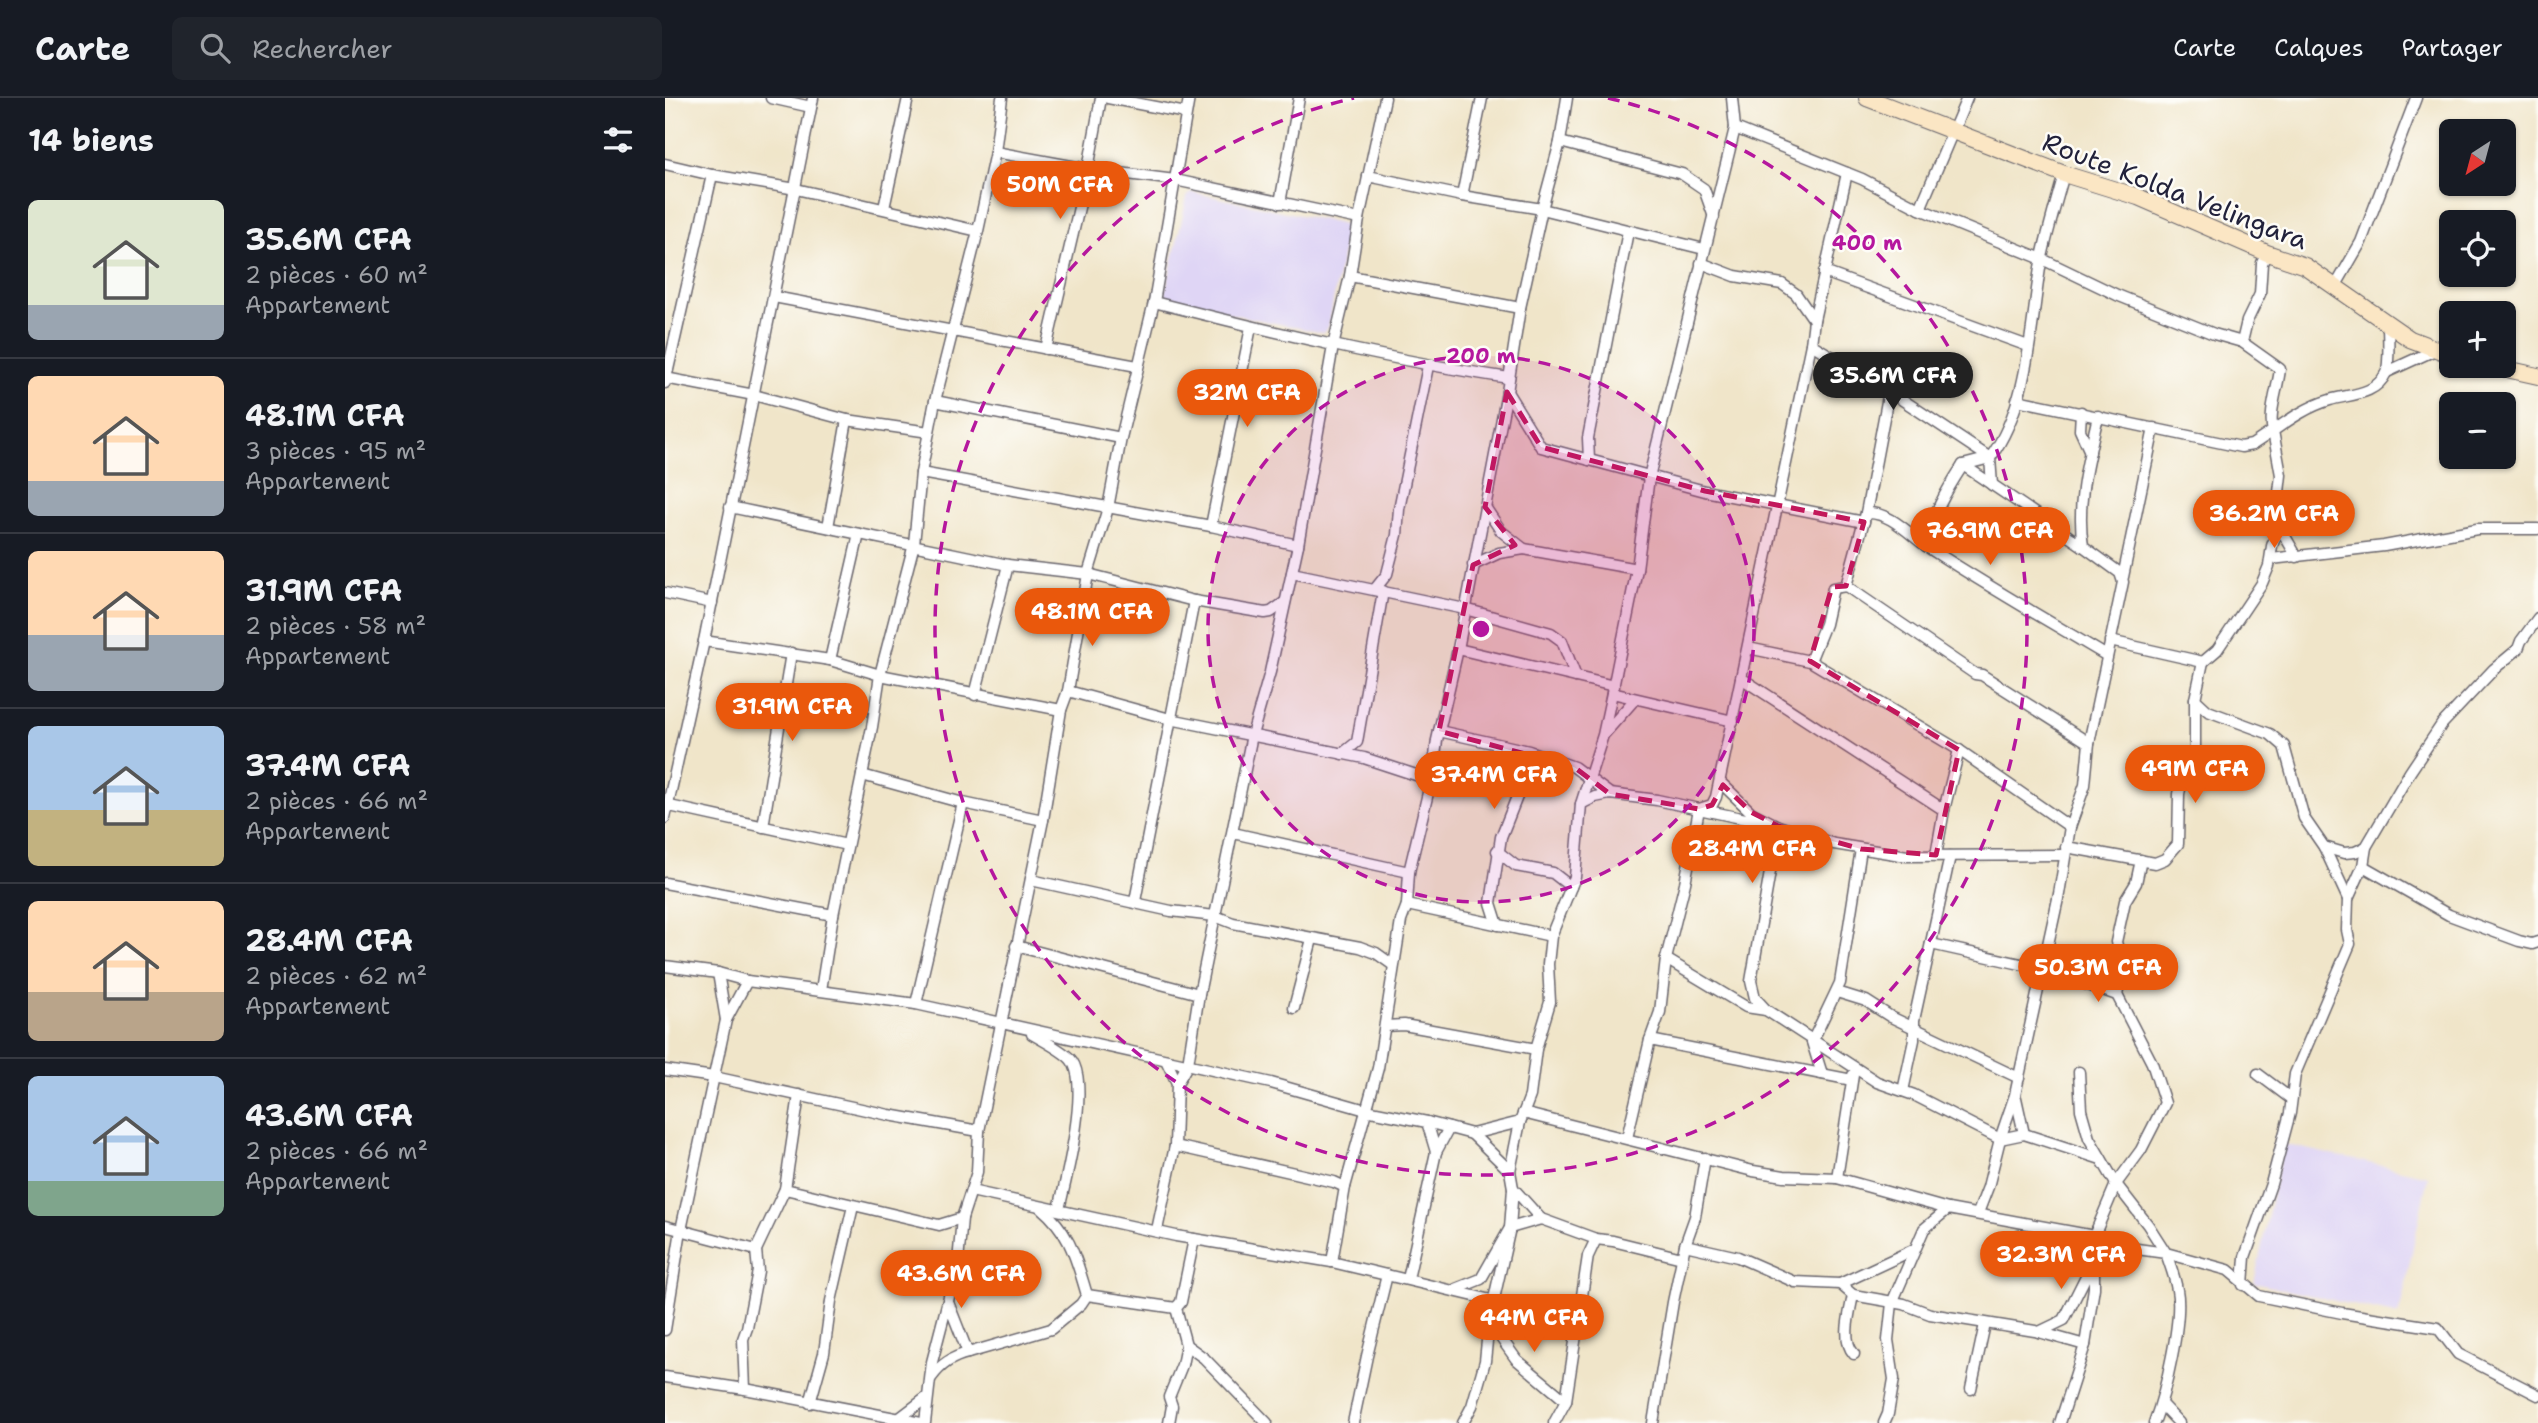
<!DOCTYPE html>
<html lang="fr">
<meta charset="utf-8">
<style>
:root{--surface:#171b24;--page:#20242c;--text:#f1f3f6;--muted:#9ea1a6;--line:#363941;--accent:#ea580c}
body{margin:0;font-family:"Shantell Sans",sans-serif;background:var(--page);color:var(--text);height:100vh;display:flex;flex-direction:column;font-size:26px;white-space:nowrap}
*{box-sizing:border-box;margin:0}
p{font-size:23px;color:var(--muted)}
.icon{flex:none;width:38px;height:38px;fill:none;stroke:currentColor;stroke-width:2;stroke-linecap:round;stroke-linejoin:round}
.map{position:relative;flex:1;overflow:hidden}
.side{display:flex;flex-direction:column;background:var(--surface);width:665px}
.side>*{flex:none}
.needle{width:46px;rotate:216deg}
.fabs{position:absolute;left:1774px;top:21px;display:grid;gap:14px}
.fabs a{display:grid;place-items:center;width:77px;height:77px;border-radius:10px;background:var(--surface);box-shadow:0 2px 5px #0004;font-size:35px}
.price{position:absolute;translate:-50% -60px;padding:0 16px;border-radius:24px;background:var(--accent);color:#fff;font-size:23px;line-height:46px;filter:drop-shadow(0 2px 4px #0008)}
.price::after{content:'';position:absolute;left:50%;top:42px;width:21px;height:16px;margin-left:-10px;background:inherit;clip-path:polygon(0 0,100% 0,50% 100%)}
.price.selected{background:#222;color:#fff}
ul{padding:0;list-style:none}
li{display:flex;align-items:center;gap:21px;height:175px;padding:0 28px}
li+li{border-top:2px solid var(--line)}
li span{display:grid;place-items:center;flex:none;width:196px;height:140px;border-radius:10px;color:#555}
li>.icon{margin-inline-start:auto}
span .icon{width:84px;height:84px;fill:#fffc;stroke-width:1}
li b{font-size:30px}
h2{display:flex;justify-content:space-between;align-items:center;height:84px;padding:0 28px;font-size:30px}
header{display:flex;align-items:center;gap:42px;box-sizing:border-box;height:98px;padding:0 35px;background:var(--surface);border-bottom:2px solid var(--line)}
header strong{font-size:33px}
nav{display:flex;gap:38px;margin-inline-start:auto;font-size:24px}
.search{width:490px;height:63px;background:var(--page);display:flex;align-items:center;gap:18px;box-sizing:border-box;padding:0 24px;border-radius:10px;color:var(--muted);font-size:26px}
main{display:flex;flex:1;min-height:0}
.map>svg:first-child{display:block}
.built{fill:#dfd5f5}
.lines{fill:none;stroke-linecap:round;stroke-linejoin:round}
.minor-casing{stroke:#6a666d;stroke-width:13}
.secondary-casing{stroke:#6a666d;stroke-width:18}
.minor{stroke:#fff;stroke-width:10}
.secondary{stroke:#fbe6c4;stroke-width:16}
.marked{fill:#c2185b;fill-opacity:0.2;stroke:#c2185b;stroke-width:5;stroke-dasharray:14 9;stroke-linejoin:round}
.ring{fill:none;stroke:#b5179e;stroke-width:3.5;stroke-dasharray:12 9}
.labels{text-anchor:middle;stroke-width:5;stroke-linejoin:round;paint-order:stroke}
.street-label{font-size:26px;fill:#22223b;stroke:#fdfcf7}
.centre{fill:#b5179e;stroke:#fdfcf7;stroke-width:3.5}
.ring-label{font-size:21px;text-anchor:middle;font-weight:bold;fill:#b5179e;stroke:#fdfcf7;stroke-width:5;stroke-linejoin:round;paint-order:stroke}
</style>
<header>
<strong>Carte</strong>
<div class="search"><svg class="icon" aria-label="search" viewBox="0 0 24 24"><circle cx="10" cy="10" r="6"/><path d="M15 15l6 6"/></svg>Rechercher</div>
<nav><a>Carte</a><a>Calques</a><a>Partager</a></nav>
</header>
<main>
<section class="side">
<h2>14 biens<svg class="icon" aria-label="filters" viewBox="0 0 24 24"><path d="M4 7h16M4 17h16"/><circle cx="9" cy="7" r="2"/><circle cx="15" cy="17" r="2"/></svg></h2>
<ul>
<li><span style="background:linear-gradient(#dfe7d0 75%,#9aa5b1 0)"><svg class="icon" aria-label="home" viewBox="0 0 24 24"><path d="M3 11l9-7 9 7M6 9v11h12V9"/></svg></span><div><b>35.6M CFA</b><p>2 pièces · 60 m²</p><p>Appartement</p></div></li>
<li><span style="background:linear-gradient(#ffd9b3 75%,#9aa5b1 0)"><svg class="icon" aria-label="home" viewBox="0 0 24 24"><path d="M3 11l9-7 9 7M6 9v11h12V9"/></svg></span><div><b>48.1M CFA</b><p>3 pièces · 95 m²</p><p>Appartement</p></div></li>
<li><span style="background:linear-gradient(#ffd9b3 60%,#9aa5b1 0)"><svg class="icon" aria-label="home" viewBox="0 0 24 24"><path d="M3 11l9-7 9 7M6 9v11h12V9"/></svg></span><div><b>31.9M CFA</b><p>2 pièces · 58 m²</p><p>Appartement</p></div></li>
<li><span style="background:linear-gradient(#a9c7e8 60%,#c2b280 0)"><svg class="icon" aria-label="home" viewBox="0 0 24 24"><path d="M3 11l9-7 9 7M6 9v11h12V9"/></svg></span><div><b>37.4M CFA</b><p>2 pièces · 66 m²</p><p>Appartement</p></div></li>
<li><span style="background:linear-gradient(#ffd9b3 65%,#b9a48a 0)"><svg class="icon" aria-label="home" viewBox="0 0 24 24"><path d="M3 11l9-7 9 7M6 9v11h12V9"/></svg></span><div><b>28.4M CFA</b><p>2 pièces · 62 m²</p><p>Appartement</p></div></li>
<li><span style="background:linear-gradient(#a9c7e8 75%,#7fa58c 0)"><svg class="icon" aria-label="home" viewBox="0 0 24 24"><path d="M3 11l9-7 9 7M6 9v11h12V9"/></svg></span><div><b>43.6M CFA</b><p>2 pièces · 66 m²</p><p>Appartement</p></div></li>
</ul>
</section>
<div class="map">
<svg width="1873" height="1325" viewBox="0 0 1873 1325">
<rect width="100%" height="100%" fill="#fdfcf7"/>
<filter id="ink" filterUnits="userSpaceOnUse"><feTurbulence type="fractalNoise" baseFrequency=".0143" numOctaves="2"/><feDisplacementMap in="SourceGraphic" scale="14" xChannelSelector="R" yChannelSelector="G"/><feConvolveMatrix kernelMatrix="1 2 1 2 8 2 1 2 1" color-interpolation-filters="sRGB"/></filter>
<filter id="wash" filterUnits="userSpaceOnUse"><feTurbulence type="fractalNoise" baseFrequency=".00686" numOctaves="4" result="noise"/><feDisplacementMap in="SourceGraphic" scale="28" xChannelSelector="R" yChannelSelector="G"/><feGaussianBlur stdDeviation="1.57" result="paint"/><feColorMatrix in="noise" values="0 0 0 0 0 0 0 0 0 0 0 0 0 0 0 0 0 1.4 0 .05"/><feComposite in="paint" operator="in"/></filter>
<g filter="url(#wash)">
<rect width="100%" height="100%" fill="#f0e5c9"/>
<!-- built -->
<g class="built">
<path d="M526,94L678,126L682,133L663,229L658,235L503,203L500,195L522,99Z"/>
<path d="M1618,1046L1763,1078L1734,1217L1589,1185Z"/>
</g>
</g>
<g filter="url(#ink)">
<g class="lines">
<defs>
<g id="minor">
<path d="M106,0L146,9"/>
<path d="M443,0L521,15"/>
<path d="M1070,30L1197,81L1255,111L1377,161L1452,197L1549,236L1577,244L1615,271C1613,290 1603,316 1608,333L1587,347L1576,349L1352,302"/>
<path d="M895,44L1017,76L1039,91L1049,119"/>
<path d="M330,54L423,71L510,82L694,121"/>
<path d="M0,66L47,77L131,91L313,133"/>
<path d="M703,78L797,98L877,111L1039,151"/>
<path d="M797,98L817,0"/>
<path d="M615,105L634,0"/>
<path d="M219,110L243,0"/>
<path d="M1255,111L1302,0"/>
<path d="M1036,165L1070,178L1117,186L1131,196L1149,222"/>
<path d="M1159,174L1363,248"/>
<path d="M685,178L855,210"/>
<path d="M1670,189L1696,144L1751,0"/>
<path d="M109,199L472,268"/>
<path d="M489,204C607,234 724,262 844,280"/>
<path d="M1577,244L1582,223L1595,196L1597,165L1602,155"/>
<path d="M1146,246L1224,293L1325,360L1327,387"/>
<path d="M381,251L423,71L436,0"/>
<path d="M1722,274L1770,252"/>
<path d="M0,280L89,297L182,322L264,334"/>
<path d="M0,285L47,77"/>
<path d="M842,294L876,349L1040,393L1199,424"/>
<path d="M270,303L456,340"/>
<path d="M1416,314L1415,332L1425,354"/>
<path d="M924,362L923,340L963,133"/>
<path d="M1298,367L1418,448"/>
<path d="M256,375L546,428L633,447"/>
<path d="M65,409L343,467L423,476L529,503L600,515L606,514L620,504"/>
<path d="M820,409L836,433L859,451"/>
<path d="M1201,415C1224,413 1244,436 1261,448C1320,487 1382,522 1442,558"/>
<path d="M546,428L586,229"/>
<path d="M1614,428L1632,459"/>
<path d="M163,429L182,322"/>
<path d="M1261,448C1267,417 1281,393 1298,367L1325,360C1365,305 1365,229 1376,164C1382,135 1391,105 1399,76"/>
<path d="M1606,461L1719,448L1812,431H1873"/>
<path d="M808,467L834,455L859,451L972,471"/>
<path d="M627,475L800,511L886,535L897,543L911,579"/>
<path d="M1458,479L1489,330"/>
<path d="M1181,488L1201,415L1224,293"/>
<path d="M710,491L722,476L732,437L734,411L763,268"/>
<path d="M0,495L47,505"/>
<path d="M39,543L165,562L215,577L396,612"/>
<path d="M1083,550L1145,563L1160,526L1168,490L1181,488L1310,576L1317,577L1424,645"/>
<path d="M793,551L949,588"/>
<path d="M165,562L194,436"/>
<path d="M1145,563L1294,652L1405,729"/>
<path d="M1538,564L1552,552L1597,485L1604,468L1607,448L1614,428L1613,403L1616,377L1608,333C1625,321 1644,308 1665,302C1684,296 1710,298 1721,275C1725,266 1723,237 1723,226"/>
<path d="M1076,580L1279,712"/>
<path d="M403,593L505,621L699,660L754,678L768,674"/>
<path d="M947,595L1068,623"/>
<path d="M310,597L343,467"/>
<path d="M1530,601L1543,613L1605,636L1619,648L1639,720L1659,749L1679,755L1690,754L1701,749"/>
<path d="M774,633L864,653L909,669L945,696"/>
<path d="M940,635L970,601"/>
<path d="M677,656L692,644L718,493"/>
<path d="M197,677L298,705L378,722"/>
<path d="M1055,684L1086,714L1113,728L1086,883L1090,900L1101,912"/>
<path d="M916,706L930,699L945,696L992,702L1113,728L1169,746L1242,758L1400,757"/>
<path d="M0,707L182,747"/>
<path d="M1034,711L1047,707L1051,699L1146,246L1149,222L1182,75"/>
<path d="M0,720L39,543L148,0"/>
<path d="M98,729L126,555"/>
<path d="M568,735L744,774"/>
<path d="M1401,749L1490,765L1500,761L1513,746L1514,696L1517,682L1530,662V601L1538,564L1445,543"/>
<path d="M1659,749L1683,801"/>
<path d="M832,753L851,768L888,775L906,789"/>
<path d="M1271,757L1279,712L1294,652"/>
<path d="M1698,768L1784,817L1854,843L1867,846L1873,844"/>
<path d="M366,782L506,813L550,818L568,825L695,849L711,855L728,867"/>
<path d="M0,785L168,817"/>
<path d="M470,803L529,503"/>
<path d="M742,807L886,838"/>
<path d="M833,827L826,805L836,739L859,681L872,671L893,664"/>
<path d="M1266,846L1378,871L1452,897L1458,869L1451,844L1460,803L1471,785L1476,762"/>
<path d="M351,848L534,896"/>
<path d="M1001,861L1081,909L1101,912L1212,984L1249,997L1335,1041L1359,1036L1436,1061"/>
<path d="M0,868L53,875L82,883L251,906L606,985L701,1012L762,1024L807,1036L855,1024"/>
<path d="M53,875L61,922"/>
<path d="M156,892L168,817L207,629L215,577L249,446L256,375L270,303L313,133L330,54L337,0"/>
<path d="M1172,894L1201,903L1226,919L1354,980"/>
<path d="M251,906L298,705"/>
<path d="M629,910L647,841"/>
<path d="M720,928L739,927L871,951"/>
<path d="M367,936C377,942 401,954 407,963C425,988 401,1082 394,1111"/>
<path d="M985,942L1187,982"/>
<path d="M0,972L49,979L224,1017L314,1033"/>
<path d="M1414,974L1416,1012L1424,1040L1451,1086L1483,1127L1501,1155L1563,1172L1594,1198L1677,1215L1773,1230L1793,1256L1873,1297"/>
<path d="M1157,976L1147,944L1175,885L1196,751"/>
<path d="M1593,976L1625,1000"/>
<path d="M512,985L523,966L534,896L587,637L605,574L633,447L668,248L685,178L694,121L720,0"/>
<path d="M1238,993L1249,942V922L1285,758"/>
<path d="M1351,1000L1359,1036"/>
<path d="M858,1015L1088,1073L1119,1078L1172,1080L1283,1111L1429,1138L1472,1151L1501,1155C1505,1167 1510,1179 1512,1192C1518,1221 1500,1296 1489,1325"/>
<path d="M762,1024L771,1054"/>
<path d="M807,1036L845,1073"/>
<path d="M962,1040L985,942L995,914L1001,861L1020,785L1034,711"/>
<path d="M510,1048L669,1084L680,1089"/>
<path d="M1172,1080L1188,977"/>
<path d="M848,1090L876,1121"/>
<path d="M120,1091L274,1127L297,1120"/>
<path d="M306,1093L511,1138L667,1164L830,1203"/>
<path d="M375,1109C406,1135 411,1161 422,1197"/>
<path d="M1313,1115L1323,1089L1335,1041L1350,997L1394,796L1405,729L1420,687L1424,645L1458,484L1455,475L1418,448C1411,403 1423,362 1433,318"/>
<path d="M0,1128L91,1152"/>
<path d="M492,1132L510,1048L512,985L501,962"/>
<path d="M1020,1147L1073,1159L1130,1184L1175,1186L1188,1197L1239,1206L1265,1216L1370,1233L1420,1247L1429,1190V1138L1451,1086L1476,1052L1500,1005L1487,965L1452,897"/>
<path d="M667,1164L680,1089L713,970L736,823L742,807L744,774L768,674L772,642L793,551L842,294L855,210L877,111L895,44L902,0"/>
<path d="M743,1181L771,1054L784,1030"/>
<path d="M1175,1186L1248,1152"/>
<path d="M1578,1187L1580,1159L1606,1086L1625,1015L1630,976L1685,846L1682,832L1683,801L1698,768L1701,749L1745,674L1777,626L1829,571L1853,551L1856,543L1873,520"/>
<path d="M791,1191L816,1181L845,1130L876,1121L931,1141L948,1143L1017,1160"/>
<path d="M1188,1197C1185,1214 1176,1242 1189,1256"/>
<path d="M283,1204L303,1255L386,1231L416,1206L422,1197L511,1210"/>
<path d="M824,1223L851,1261L901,1303"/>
<path d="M0,1232L16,1132L61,922L82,883"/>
<path d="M1374,1234L1399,1222L1428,1164"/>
<path d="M521,1247L539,1260L602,1325"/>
<path d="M0,1279L80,1291L256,1325"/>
<path d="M266,1280C276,1266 287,1259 303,1255"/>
<path d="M80,1291L78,1241L82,1230L93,1173L91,1152L120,1091L134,997"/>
<path d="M1306,1291L1320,1226"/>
<path d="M145,1305L159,1255L166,1203L188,1108"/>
<path d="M1496,1306L1514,1325"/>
<path d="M232,1322L261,1300"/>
<path d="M260,1325L267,1264L293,1164L297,1120L312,1074L314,1033L378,722L396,612L403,593L423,476L443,410L456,340L489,204L524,0"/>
<path d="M504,1325L507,1308L504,1299L517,1267L521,1247L511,1210L516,1204L529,1141"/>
<path d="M688,1325L702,1258L722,1177"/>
<path d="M798,1325L807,1308L820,1263L824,1223L845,1130L848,1090L845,1073L855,1024L865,998L871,951L885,904L883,866L886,838L910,779L916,706L938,637L947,595L972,471L984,379L1070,30L1067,0"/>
<path d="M889,1325L901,1303L923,1158L931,1141"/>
<path d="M988,1325L1008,1204L1020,1147L1030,1119L1040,1060"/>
<path d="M1219,1325L1223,1316L1229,1281L1223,1242L1227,1205L1259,1131L1283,1111"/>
<path d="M1395,1325L1420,1247"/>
</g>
<g id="secondary">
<path d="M1202,0L1399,76L1473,99L1602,155L1640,168L1745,241L1787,257"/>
<path d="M1828,268L1873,278"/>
</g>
</defs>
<!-- minor casing -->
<use href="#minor" class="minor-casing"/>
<!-- secondary casing -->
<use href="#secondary" class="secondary-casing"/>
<!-- minor -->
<use href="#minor" class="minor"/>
<!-- secondary -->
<use href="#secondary" class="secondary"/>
</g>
</g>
<!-- marked area -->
<path class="marked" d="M842,294L876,349L1040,393L1199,424L1181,488L1167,489L1145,563L1294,652L1271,757L1196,751L1113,728L1086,714L1058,687L1047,707L1034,711L945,696L909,669L774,633L808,467L850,447L820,409Z"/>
<!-- distance rings -->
<circle cx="816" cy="531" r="273" fill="#b5179e" fill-opacity=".12"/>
<g class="ring">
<circle cx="816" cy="531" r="273"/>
<path d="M943 0A546 546 0 1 1 689 0"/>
</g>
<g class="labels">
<!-- street labels -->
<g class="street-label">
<text transform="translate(1510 93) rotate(21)" y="9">Route Kolda Velingara</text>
</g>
</g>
<circle cx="816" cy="531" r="10" class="centre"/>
<g class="ring-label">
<text x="1202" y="152">400 m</text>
<text x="816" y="265">200 m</text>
</g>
</svg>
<div class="fabs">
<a><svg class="needle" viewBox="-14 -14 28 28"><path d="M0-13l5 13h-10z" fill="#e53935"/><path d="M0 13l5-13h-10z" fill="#9ea1a6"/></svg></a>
<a><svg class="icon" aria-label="locate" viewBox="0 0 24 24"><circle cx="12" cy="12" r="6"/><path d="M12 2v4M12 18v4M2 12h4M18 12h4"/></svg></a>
<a>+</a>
<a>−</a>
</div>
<b class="price" style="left:395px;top:123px">50M CFA</b>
<b class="price selected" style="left:1228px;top:314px">35.6M CFA</b>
<b class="price" style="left:582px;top:331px">32M CFA</b>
<b class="price" style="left:1609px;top:452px">36.2M CFA</b>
<b class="price" style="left:1325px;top:469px">76.9M CFA</b>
<b class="price" style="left:427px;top:550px">48.1M CFA</b>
<b class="price" style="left:127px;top:645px">31.9M CFA</b>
<b class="price" style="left:1530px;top:707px">49M CFA</b>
<b class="price" style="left:829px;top:713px">37.4M CFA</b>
<b class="price" style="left:1087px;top:787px">28.4M CFA</b>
<b class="price" style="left:1433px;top:906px">50.3M CFA</b>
<b class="price" style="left:1396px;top:1193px">32.3M CFA</b>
<b class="price" style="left:296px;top:1212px">43.6M CFA</b>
<b class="price" style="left:869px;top:1256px">44M CFA</b>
</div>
</main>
